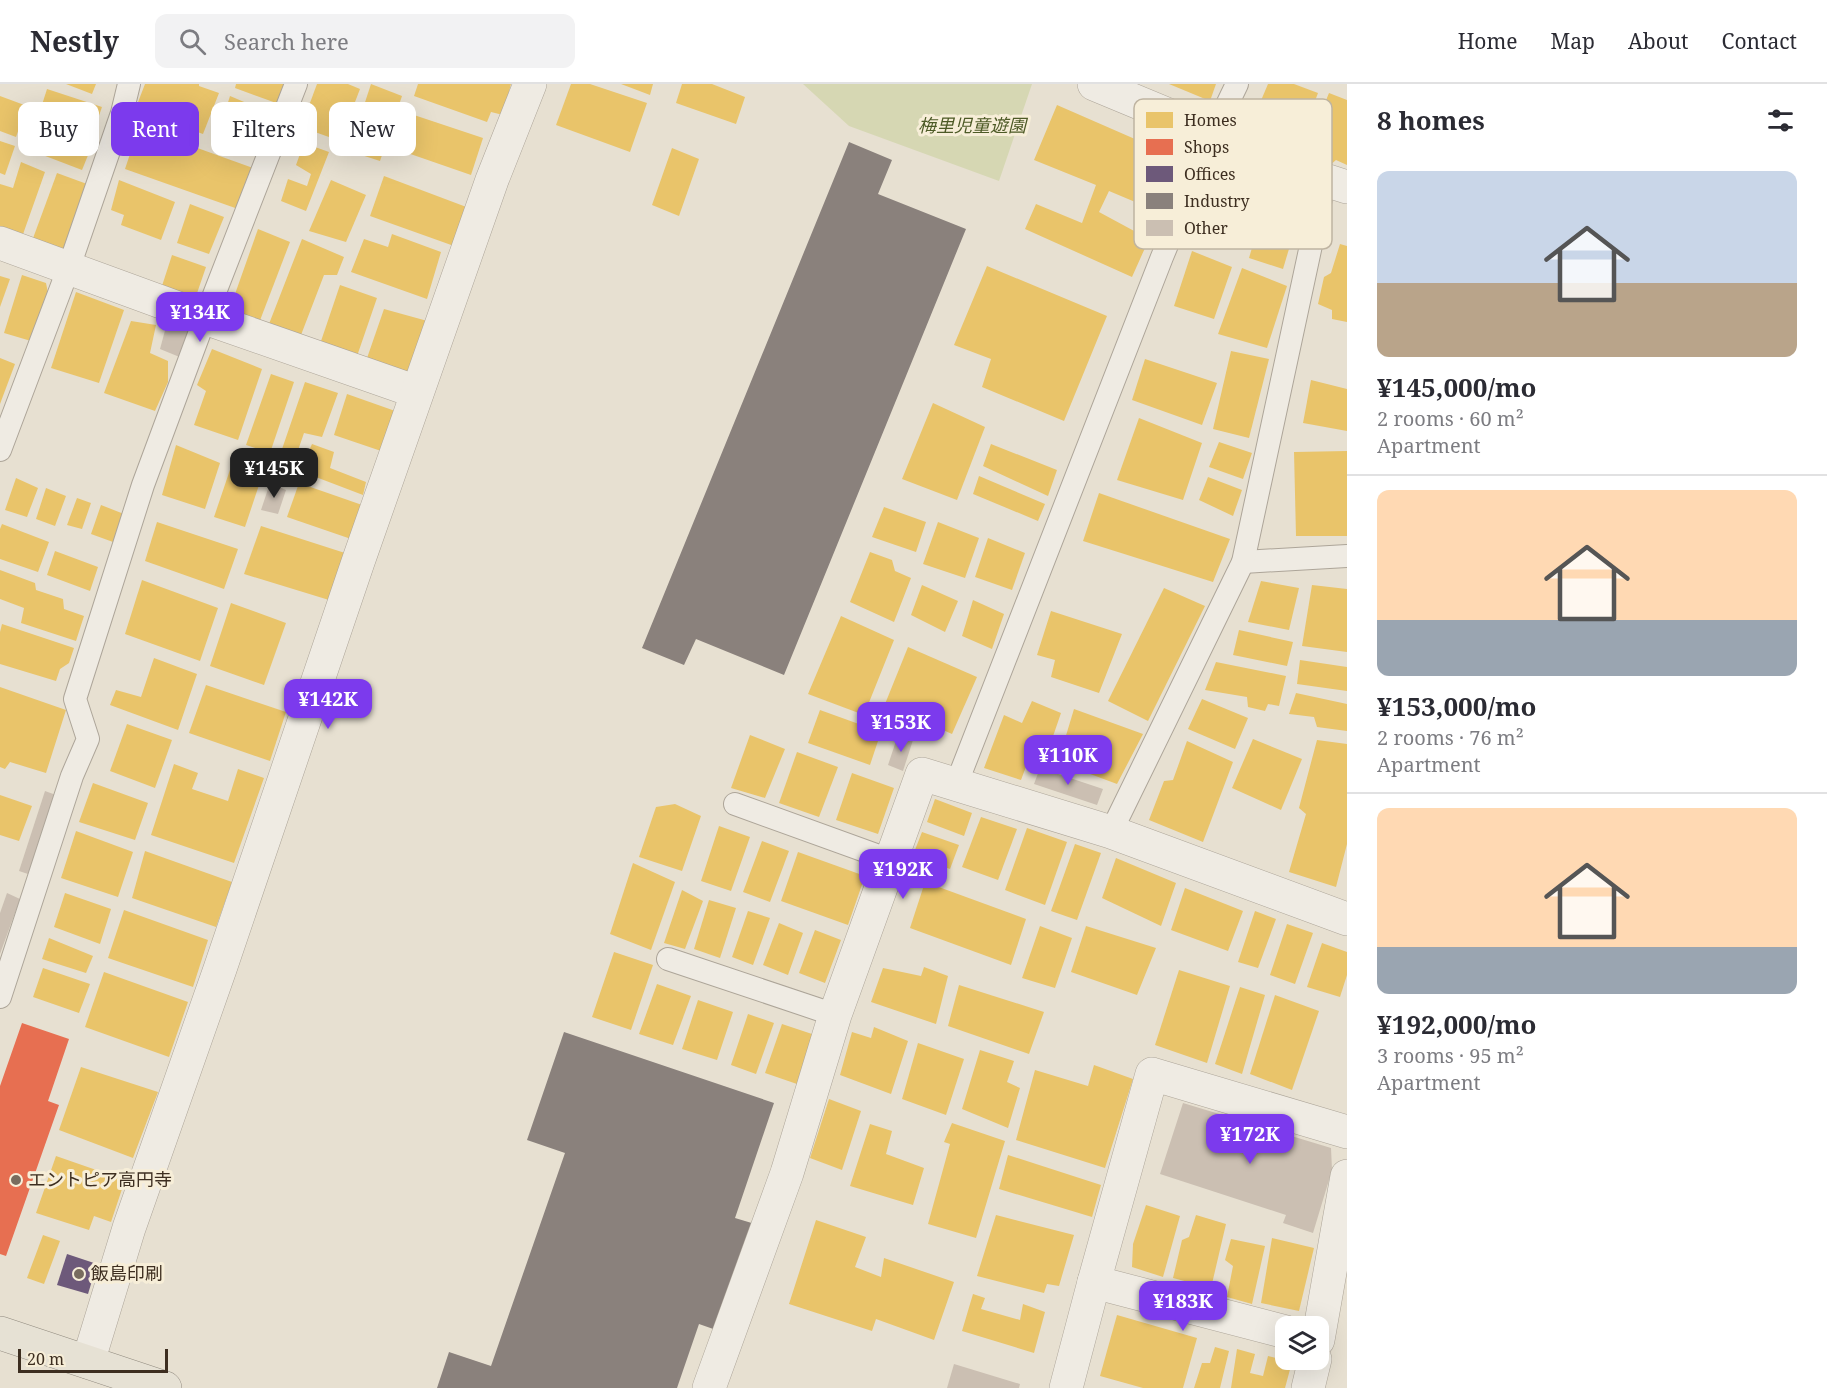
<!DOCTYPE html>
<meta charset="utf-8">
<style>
:root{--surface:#fff;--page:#f2f2f3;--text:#2b2b33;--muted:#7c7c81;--line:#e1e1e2;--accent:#7c3aed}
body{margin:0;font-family:"Noto Serif","Noto Sans JP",serif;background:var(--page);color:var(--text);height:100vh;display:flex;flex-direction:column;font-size:22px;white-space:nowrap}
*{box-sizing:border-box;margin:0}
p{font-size:20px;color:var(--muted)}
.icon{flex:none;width:33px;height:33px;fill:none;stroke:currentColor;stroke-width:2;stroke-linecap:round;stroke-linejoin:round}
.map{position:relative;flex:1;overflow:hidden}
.details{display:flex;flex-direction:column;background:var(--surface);width:480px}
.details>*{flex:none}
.top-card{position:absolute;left:18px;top:18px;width:570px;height:54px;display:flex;gap:12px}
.controls{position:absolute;left:1275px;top:1232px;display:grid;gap:12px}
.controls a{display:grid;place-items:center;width:54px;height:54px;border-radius:12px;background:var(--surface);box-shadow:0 6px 24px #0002;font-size:30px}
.scale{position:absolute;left:18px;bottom:15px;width:150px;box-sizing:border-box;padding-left:6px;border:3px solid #3d2e20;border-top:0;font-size:16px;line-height:21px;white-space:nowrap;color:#3d2e20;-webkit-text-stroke:4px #f7eed8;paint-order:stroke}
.price{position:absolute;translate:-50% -51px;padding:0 14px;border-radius:12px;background:var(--accent);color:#fff;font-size:20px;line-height:39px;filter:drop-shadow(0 2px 3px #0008)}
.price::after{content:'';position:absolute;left:50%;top:36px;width:18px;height:14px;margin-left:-9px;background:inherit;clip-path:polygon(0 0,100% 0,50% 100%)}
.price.current{background:#222;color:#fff}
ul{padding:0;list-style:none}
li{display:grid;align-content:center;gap:12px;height:318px;padding:0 30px}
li+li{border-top:2px solid var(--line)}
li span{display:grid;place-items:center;height:186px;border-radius:12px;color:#555}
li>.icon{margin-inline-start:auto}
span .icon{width:108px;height:108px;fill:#fffc;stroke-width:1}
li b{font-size:26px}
h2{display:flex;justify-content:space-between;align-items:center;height:72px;padding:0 30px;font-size:26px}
.pill{padding:0 21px;border-radius:12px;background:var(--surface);box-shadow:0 6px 24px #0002;font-size:21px;line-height:54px}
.pill.current{background:var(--accent);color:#fff}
header{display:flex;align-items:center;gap:36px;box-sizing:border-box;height:84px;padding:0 30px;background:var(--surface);border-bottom:2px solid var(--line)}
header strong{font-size:28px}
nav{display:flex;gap:33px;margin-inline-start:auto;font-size:21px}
.search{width:420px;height:54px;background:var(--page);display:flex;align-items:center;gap:15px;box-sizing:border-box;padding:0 21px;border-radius:12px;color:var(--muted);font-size:22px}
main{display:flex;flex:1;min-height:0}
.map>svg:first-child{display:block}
.green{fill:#d6d7b3}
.homes{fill:#e9c46a}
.shops{fill:#e76f51}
.offices{fill:#6d597a}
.industry{fill:#8a817c}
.building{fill:#cbbfb2}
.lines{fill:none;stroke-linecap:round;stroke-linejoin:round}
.service-casing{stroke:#ada599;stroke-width:24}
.minor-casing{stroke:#ada599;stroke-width:34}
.primary-casing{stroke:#928b80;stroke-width:34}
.service{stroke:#efebe3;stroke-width:22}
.minor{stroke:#efebe3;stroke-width:33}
.primary{stroke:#e6e1d4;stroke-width:33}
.poi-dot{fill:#786c5e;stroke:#f7eed8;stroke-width:2}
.labels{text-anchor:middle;stroke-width:6;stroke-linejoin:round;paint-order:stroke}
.park-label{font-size:18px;font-style:italic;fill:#4d5a26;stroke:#f7eed8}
.poi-label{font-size:18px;fill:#3d2e20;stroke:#f7eed8;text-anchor:start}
.key{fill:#f7eed8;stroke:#bfb4a1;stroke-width:1.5}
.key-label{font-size:16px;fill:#3d2e20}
</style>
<header>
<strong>Nestly</strong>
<div class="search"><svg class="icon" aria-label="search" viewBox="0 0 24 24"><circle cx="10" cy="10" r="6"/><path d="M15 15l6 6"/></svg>Search here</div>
<nav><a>Home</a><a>Map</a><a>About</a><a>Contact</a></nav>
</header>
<main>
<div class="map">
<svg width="1347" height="1304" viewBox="0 0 1347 1304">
<rect width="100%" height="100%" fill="#e7e0d1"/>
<!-- green -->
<path class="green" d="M803,0H1032L999,97L849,42Z"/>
<!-- homes -->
<g class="homes">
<path d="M66,0H96L92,10Z"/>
<path d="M145,0H199V2L219,9L203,50L135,26Z"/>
<path d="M236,0H286L279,20L235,4Z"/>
<path d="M317,0H348L360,5L340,57L301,43Z"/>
<path d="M371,0L402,12L380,77L349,67Z"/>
<path d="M418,0H511L503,31L491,28L487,38L414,12Z"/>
<path d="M571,0H590L647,19L630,68L556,41Z"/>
<path d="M621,0H653L650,11Z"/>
<path d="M682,0H712L745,13L736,40L676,19Z"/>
<path d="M1169,0H1216L1210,17Z"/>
<path d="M1268,0H1294L1318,9L1299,60L1251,40Z"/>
<path d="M47,5L102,23L94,46L40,27Z"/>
<path d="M1329,9L1347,16V81L1336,76L1329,82L1304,70Z"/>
<path d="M0,12L27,22L16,53L0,47Z"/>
<path d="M230,12L273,30L258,69L217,54Z"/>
<path d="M1057,21L1183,76L1159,128L1109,107L1099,128L1149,155L1132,193L1025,145L1036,120L1082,139L1096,101L1034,76Z"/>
<path d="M408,29L483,54L471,91L396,65Z"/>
<path d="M35,42L93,59L82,86L27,65Z"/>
<path d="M139,43L253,84L238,125L125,85Z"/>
<path d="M0,57L15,62L5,91L0,89Z"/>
<path d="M304,59L329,68L306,127L281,117L288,95L307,102L311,90L296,81Z"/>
<path d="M672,64L699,75L679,132L652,121Z"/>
<path d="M21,78L45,88L22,153L0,145V100L13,104Z"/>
<path d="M57,89L87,100L62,168L32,157Z"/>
<path d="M384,92L469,124L454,162L370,132Z"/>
<path d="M119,96L175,118L161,156L121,141L124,131L111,126Z"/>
<path d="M331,96L366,111L346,158L309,147Z"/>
<path d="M1269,106L1303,118L1283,185L1249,174Z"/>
<path d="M190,120L224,133L209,170L177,159Z"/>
<path d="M258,145L290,158L259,239L229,227Z"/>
<path d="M392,150L441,168L427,215L351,188L364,155L388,163Z"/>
<path d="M302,155L344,173L337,191H324L301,251L269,240Z"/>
<path d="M1340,160L1347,162V238L1332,235V226L1318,220L1324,193L1331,189Z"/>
<path d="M1192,167L1232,183L1214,235L1174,222Z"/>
<path d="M172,171L206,183L194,218L161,205Z"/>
<path d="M987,182L1107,232L1064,337L982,303L991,275L954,261Z"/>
<path d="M1242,184L1287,202L1267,264L1218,250Z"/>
<path d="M22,191L46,199L48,209L31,257L4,249Z"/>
<path d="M0,192L10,195L0,223Z"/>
<path d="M340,201L377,214L356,275L319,263Z"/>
<path d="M76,208L124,226L99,299L51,284Z"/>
<path d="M384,225L431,238L412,294L366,277Z"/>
<path d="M131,237L156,241L150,269L168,277V298L155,327L104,309Z"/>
<path d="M212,265L262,285L238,356L194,341L206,307L197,301Z"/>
<path d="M1231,267L1269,275L1249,354L1213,345Z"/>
<path d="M0,274L15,280L0,320Z"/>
<path d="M1145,275L1217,299L1202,341L1132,316Z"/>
<path d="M271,290L294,298L270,369L246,361Z"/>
<path d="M1311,296L1347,305V347L1303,339Z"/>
<path d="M305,298L338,309L322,353L304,349L296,372L281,368Z"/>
<path d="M347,310L398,328L384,368L334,351Z"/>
<path d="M933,319L985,343L957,416L902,395Z"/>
<path d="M1139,334L1202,359L1183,416L1117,396Z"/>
<path d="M1219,358L1252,369L1243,395L1209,383Z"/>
<path d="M312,360L334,368L330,384L366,398L363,411L300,387Z"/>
<path d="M991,360L1057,386L1048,412L983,382Z"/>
<path d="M176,361L220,379L205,425L162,411Z"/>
<path d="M1347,367V452H1296L1294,368Z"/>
<path d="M235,371L265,383L245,443L214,433Z"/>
<path d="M979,392L1045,420L1038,437L973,410Z"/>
<path d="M1208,393L1242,406L1233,432L1199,416Z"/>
<path d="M16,394L38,404L27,433L5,426Z"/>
<path d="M299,399L365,422L354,456L287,433Z"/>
<path d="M46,404L66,412L55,442L36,435Z"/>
<path d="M1099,409L1230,455L1213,498L1083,457Z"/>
<path d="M77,414L91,419L82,445L67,441Z"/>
<path d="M101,421L124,430L113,458L91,450Z"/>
<path d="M884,423L926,438L916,468L872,453Z"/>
<path d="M157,438L238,465L224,505L145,477Z"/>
<path d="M938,438L979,454L965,494L923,480Z"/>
<path d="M2,440L49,458L38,488L0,475V445Z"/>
<path d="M261,442L345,469L329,516L244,490Z"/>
<path d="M988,454L1025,469L1012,506L975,493Z"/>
<path d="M55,467L98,483L90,507L47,491Z"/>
<path d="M870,468L892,476L895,487L911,494L894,538L850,518Z"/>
<path d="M0,486L35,499L36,506L63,515L64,525L84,532L76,557L21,539L24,524L0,515Z"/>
<path d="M142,496L218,524L200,577L125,550Z"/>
<path d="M1261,497L1299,504L1289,546L1248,538Z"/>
<path d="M922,501L958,517L945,548L911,531Z"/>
<path d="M1312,501L1347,505V568L1302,562Z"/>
<path d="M1164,504L1205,522L1148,637L1108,617Z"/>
<path d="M973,516L1004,530L992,565L962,552Z"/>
<path d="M231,519L286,539L264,601L210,582Z"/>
<path d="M1051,527L1122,550L1099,609L1051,593L1055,576L1037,571Z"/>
<path d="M841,532L894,556L864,631L808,610Z"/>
<path d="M2,540L74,564L69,579L60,585L56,597L0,580V548Z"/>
<path d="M1239,546L1293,558L1287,582L1233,571Z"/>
<path d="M908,563L977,593L952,650L885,620Z"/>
<path d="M154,574L197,590L178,646L110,621L116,606L141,613Z"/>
<path d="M1300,576L1347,583V607L1297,600Z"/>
<path d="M1216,578L1286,592L1279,622L1268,620L1265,627L1248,623L1247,613L1205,606Z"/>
<path d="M206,601L286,628L270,677L189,649Z"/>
<path d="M0,603L66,626L46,689L10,678L5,685L0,683Z"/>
<path d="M1296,609L1347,620V647L1317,643L1314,633L1289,630Z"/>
<path d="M1202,615L1248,634L1235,665L1188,645Z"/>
<path d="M1032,617L1061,629L1049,664L1034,661L1021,696L984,684L1004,631L1022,639Z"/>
<path d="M1074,625L1143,650L1117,700L1058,678Z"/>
<path d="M820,626L881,648L870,681L808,659Z"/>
<path d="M127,640L172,656L155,704L110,687Z"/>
<path d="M750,651L785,665L765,714L731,704Z"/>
<path d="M1253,655L1302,675L1281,726L1232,704Z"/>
<path d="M1317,656L1347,660V760L1336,803L1289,788L1306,730L1299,724Z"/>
<path d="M1187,657L1233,678L1203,758L1149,736L1164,697L1173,696Z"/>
<path d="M797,668L838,683L819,733L779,719Z"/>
<path d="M174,680L198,689L192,705L228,717L238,685L264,694L234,779L151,751Z"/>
<path d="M852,689L894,704L878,750L836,736Z"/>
<path d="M93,699L148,719L135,756L79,738Z"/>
<path d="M0,711L32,722L19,757L0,751Z"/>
<path d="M935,715L972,729L964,752L927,738Z"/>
<path d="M675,720L701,732L682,787L639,773L656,723Z"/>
<path d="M981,733L1017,745L998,796L962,783Z"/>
<path d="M719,742L750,753L731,807L701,797Z"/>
<path d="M1027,744L1067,758L1045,821L1005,806Z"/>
<path d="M76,747L133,768L118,813L61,794Z"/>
<path d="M922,748L959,761L950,785L913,771Z"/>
<path d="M762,757L789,767L770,818L743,808Z"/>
<path d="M1075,760L1101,769L1077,836L1051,827Z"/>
<path d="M145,767L232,798L216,843L132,814Z"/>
<path d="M798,768L865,792L848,841L781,817Z"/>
<path d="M1116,774L1176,799L1161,842L1102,814Z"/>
<path d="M633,779L675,798L651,866L610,850Z"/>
<path d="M925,798L1026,835L1011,881L910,844Z"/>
<path d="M1185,804L1243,827L1228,867L1171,846Z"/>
<path d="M682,806L703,817L685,865L664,859Z"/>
<path d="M65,809L111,825L100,860L54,843Z"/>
<path d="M709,816L736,824L720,874L694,865Z"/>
<path d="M124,826L208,856L193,903L108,874Z"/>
<path d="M748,827L770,834L753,881L732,873Z"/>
<path d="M1255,827L1276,835L1258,884L1238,878Z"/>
<path d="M779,839L803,849L788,891L763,881Z"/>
<path d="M1287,840L1313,849L1295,900L1270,891Z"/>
<path d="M1040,842L1072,854L1055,904L1022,894Z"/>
<path d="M1086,842L1156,864L1137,911L1071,888Z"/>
<path d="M815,846L841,856L825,899L799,889Z"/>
<path d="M49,854L93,872L86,889L42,875Z"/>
<path d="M1322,859L1347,868V891L1340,913L1307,903Z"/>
<path d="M614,868L653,881L631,946L592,933Z"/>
<path d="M924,883L948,892L936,940L871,918L883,884L921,892Z"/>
<path d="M43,884L90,900L79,929L33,913Z"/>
<path d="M1179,886L1230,902L1207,979L1155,961Z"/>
<path d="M104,888L188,918L169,973L85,943Z"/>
<path d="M657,900L691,912L673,961L639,950Z"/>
<path d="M959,901L1044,928L1029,970L948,942Z"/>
<path d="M1240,903L1265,911L1242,990L1215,980Z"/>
<path d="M1275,911L1319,927L1292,1006L1250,990Z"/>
<path d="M698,916L733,928L717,976L682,965Z"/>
<path d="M748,930L774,939L756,990L731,981Z"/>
<path d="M782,940L815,951L797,1000L765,989Z"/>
<path d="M874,943L908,957L891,1010L840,991L852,948L871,954Z"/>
<path d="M918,959L964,975L946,1031L902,1015Z"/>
<path d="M980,966L1014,977L1007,998L1020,1004L1008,1044L962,1025Z"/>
<path d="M1094,981L1133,995L1105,1084L1016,1056L1035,986L1088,1002Z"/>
<path d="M81,983L158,1008L133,1074L59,1046Z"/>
<path d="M829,1015L861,1027L842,1086L810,1074Z"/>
<path d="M952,1039L1005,1057L976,1154L928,1140L950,1060L944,1058Z"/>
<path d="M870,1040L892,1047L886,1070L924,1084L913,1121L850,1102Z"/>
<path d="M1008,1071L1101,1101L1092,1133L999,1105Z"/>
<path d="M56,1072L125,1096L111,1138L94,1132L89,1146L36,1129Z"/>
<path d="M1146,1121L1180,1132L1163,1193L1132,1183L1133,1160Z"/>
<path d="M996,1131L1074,1151L1059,1202L1047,1200L1044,1209L977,1192Z"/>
<path d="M1196,1131L1226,1140L1211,1204L1173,1194L1182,1156L1189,1153Z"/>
<path d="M816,1136L866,1153L855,1183L881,1193L884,1174L954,1198L934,1256L876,1235L872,1247L789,1220Z"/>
<path d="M43,1151L60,1157L44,1200L27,1194Z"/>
<path d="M1272,1154L1314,1164L1299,1227L1261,1219Z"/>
<path d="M1231,1155L1265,1162L1252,1220L1227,1213L1233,1182L1225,1176Z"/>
<path d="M973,1210L985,1214L981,1225L1020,1236L1023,1220L1045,1228L1034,1269L962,1247Z"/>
<path d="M1117,1231L1197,1254L1183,1304H1143L1100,1292Z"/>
<path d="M1215,1263L1229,1267L1220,1304H1194L1202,1279H1210Z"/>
<path d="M1237,1265L1255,1270L1250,1289L1263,1292L1268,1272L1292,1278L1285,1304H1231Z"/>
</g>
<!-- shops -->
<path class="shops" d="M22,939L69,955L48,1017L59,1021L6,1172L0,1170V1002Z"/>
<!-- offices -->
<path class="offices" d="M67,1170L97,1180L88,1210L57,1201Z"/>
<!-- industry -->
<g class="industry">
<path d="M849,58L892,76L878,110L966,145L784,591L696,555L684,581L642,564Z"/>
<path d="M564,948L774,1019L735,1134L755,1140L719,1247L699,1240L677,1304H437L449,1268L491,1282L565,1069L527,1056Z"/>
</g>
<!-- building -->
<g class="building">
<path d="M167,239L192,249L182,274L160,265Z"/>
<path d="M270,399L286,406L278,430L261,426Z"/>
<path d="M898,651L913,656L903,687L888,681Z"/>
<path d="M1040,684L1103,705L1097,721L1034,700Z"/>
<path d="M45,707L56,711L28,790L19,787Z"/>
<path d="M7,809L20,815L0,870V829Z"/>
<path d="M1183,1019L1331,1064L1332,1086L1313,1149L1283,1139L1286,1131L1160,1090Z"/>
<path d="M954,1280L1020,1300L1019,1304H947Z"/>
</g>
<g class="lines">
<defs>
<g id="service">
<path d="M0,366L69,183L122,29L129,0"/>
<path d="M1243,478L1347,472"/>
<path d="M956,701L1162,173L1213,50L1237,0"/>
<path d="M735,720L890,776"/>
<path d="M1111,748L1243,478L1325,96"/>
<path d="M668,875L835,931"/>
<path d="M0,913L72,692L88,655L75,615L143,401L205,234L296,0"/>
</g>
<g id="minor">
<path d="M1094,0L1325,96L1347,103"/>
<path d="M0,159L205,234L417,308"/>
<path d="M1094,1198L1286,1248"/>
<path d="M1318,1256L1347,1092"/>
<path d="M88,1278L129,1144L220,885L358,478L492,96L530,0"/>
<path d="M709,1304L787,1089L835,931L922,690L1111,748L1347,835"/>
<path d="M1066,1304L1094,1198L1152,990L1347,1048"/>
<path d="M1308,1304L1315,1275"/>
</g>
<path id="primary" d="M0,1249L165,1304"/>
</defs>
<!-- service casing -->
<use href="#service" class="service-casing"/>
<!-- minor casing -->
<use href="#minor" class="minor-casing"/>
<!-- primary casing -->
<use href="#primary" class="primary-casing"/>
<!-- service -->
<use href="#service" class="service"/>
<!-- minor -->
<use href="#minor" class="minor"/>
<!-- primary -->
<use href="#primary" class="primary"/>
</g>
<!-- markers -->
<g class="poi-dot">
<circle cx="16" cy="1096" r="6"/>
<circle cx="79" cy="1190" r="6"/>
</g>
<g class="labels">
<!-- park labels -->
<g class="park-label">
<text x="972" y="48">梅里児童遊園</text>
</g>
<!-- poi labels -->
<g class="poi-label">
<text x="28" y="1102">エントピア高円寺</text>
<text x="91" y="1196">飯島印刷</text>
</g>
</g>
<!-- legend -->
<rect x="1134" y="15" width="198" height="150" rx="9" class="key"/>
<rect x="1146" y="28" width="27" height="16" fill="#e9c46a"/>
<rect x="1146" y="55" width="27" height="16" fill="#e76f51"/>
<rect x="1146" y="82" width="27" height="16" fill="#6d597a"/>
<rect x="1146" y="109" width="27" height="16" fill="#8a817c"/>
<rect x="1146" y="136" width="27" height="16" fill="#cbbfb2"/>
<g class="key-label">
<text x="1184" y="42">Homes</text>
<text x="1184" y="69">Shops</text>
<text x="1184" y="96">Offices</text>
<text x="1184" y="123">Industry</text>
<text x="1184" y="150">Other</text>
</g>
</svg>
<div class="controls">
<a><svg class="icon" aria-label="layers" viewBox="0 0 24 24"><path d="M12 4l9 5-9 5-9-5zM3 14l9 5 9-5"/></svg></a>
</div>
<div class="scale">20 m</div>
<b class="price" style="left:200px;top:259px">¥134K</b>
<b class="price current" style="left:274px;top:415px">¥145K</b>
<b class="price" style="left:328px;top:646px">¥142K</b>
<b class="price" style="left:901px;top:669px">¥153K</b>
<b class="price" style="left:1068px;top:702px">¥110K</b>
<b class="price" style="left:903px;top:816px">¥192K</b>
<b class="price" style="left:1250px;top:1081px">¥172K</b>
<b class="price" style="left:1183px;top:1248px">¥183K</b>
<div class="top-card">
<a class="pill">Buy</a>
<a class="pill current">Rent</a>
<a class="pill">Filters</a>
<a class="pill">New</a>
</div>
</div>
<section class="details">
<h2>8 homes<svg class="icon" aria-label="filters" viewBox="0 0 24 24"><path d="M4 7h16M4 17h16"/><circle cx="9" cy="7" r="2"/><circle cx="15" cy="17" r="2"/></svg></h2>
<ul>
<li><span style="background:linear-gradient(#c9d6e8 60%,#b9a48a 0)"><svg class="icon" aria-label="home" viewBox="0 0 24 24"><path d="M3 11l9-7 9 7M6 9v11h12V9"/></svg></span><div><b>¥145,000/mo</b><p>2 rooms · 60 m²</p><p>Apartment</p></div></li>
<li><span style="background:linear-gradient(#ffd9b3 70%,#9aa5b1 0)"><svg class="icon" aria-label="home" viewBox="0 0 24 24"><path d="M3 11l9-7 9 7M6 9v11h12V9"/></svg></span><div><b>¥153,000/mo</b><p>2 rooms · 76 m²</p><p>Apartment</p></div></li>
<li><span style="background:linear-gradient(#ffd9b3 75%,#9aa5b1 0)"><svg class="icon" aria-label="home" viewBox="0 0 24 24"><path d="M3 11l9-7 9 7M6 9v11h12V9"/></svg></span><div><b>¥192,000/mo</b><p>3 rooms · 95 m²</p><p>Apartment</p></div></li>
</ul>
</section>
</main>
